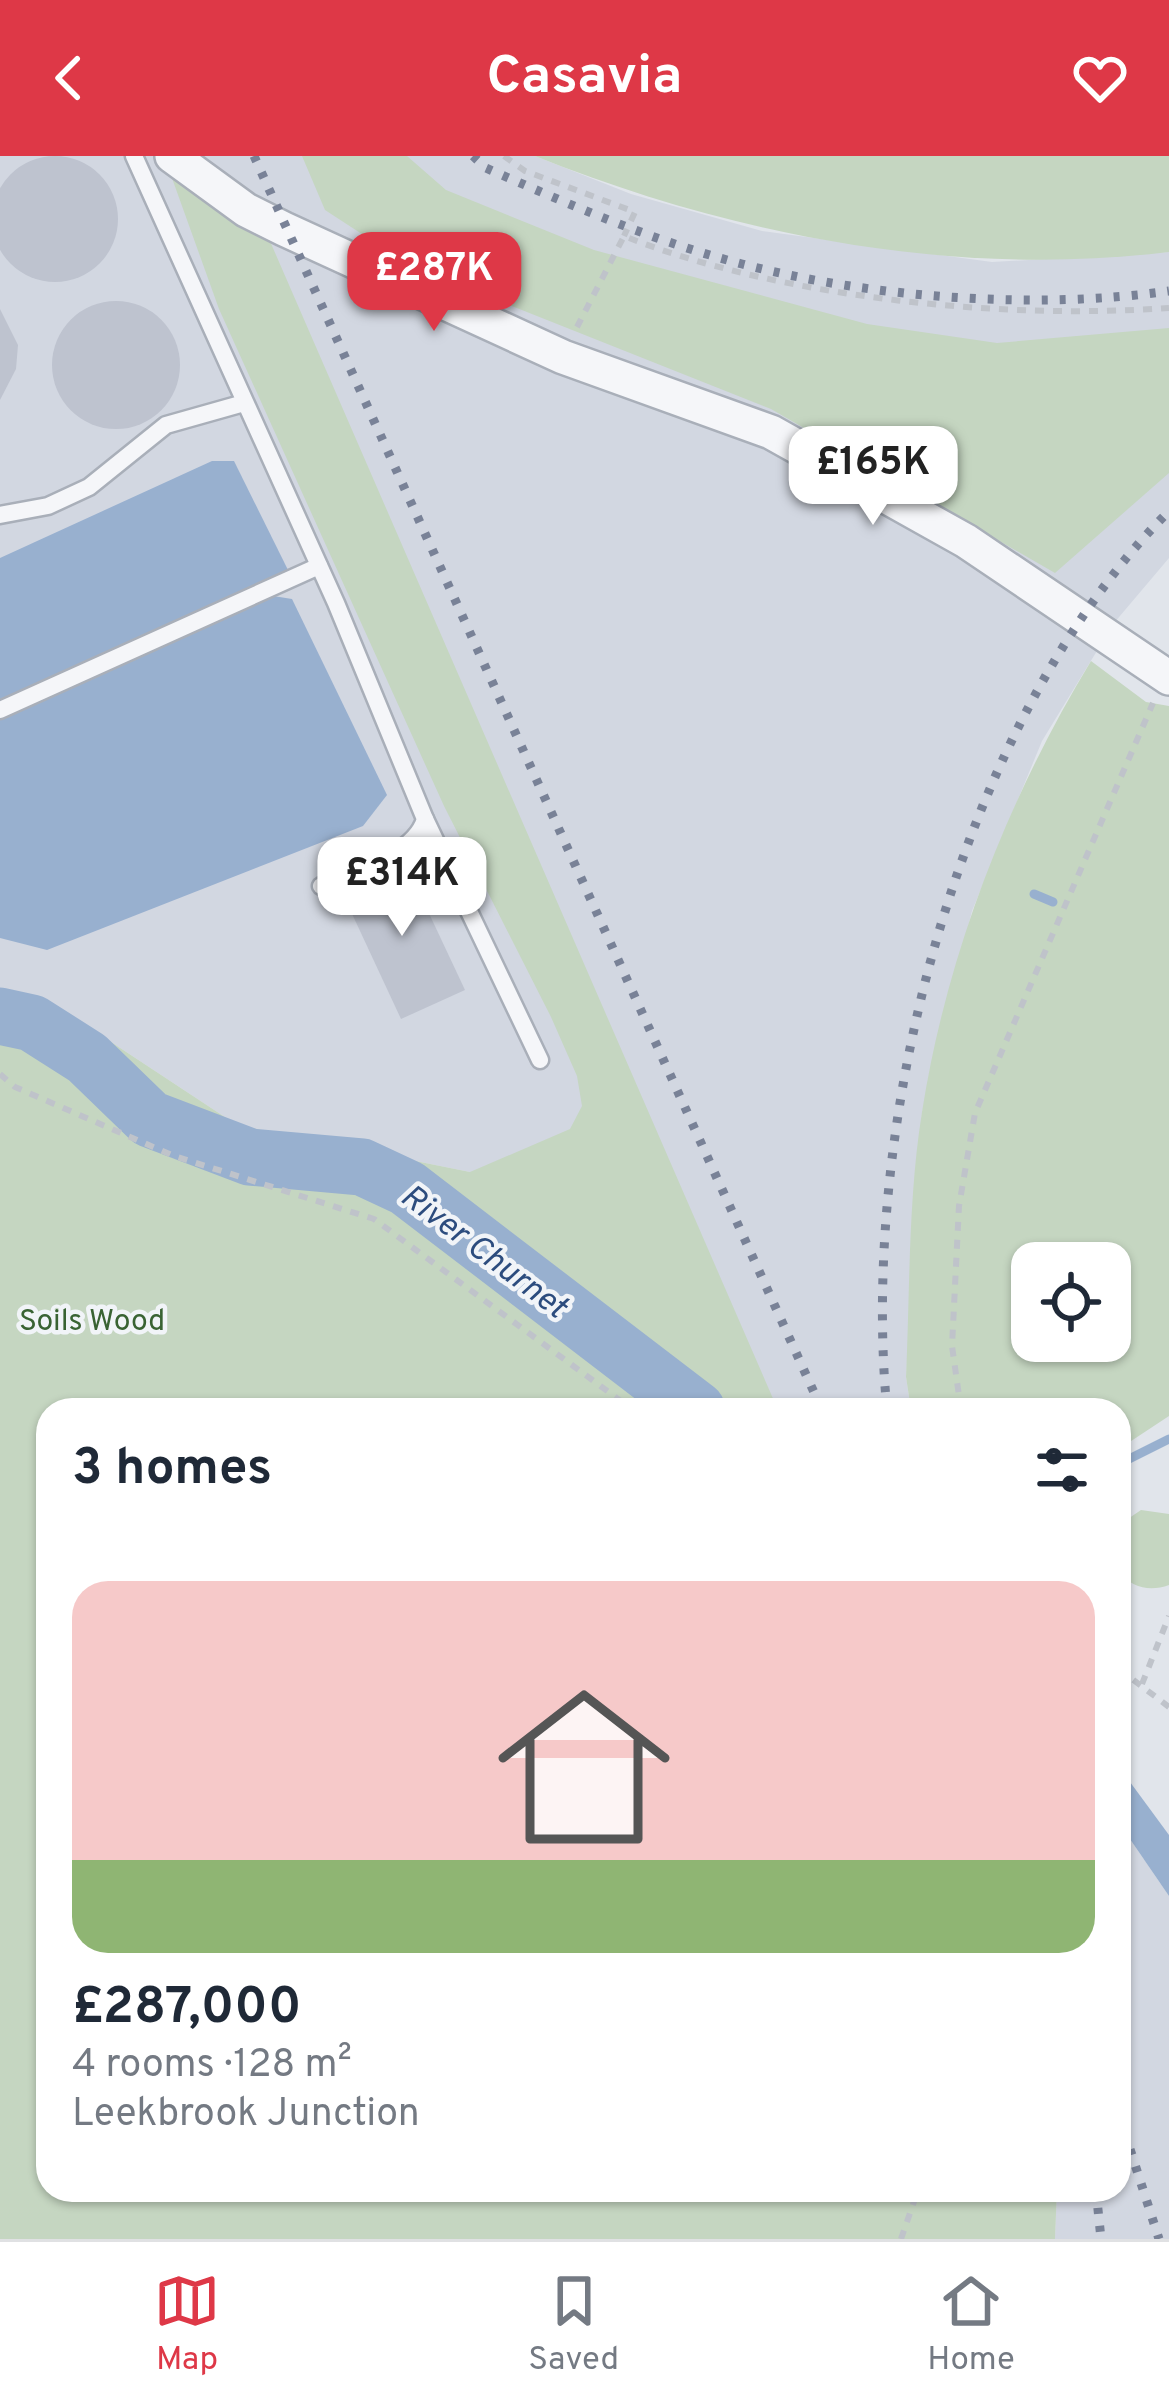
<!DOCTYPE html>
<meta charset="utf-8">
<style>
:root{--surface:#fff;--page:#f2f2f3;--text:#1f2937;--muted:#747a83;--line:#e0e1e3;--accent:#de3847}
body{margin:0;font-family:Overpass,sans-serif;background:var(--page);color:var(--text);height:100vh;display:flex;flex-direction:column;font-size:45px;white-space:nowrap}
*{box-sizing:border-box;margin:0}
p{font-size:39px;color:var(--muted)}
.icon{flex:none;width:66px;height:66px;fill:none;stroke:currentColor;stroke-width:2;stroke-linecap:round;stroke-linejoin:round}
.map{position:relative;flex:1;overflow:hidden}
.details{position:absolute;left:36px;top:1242px;width:1095px;height:804px;display:flex;flex-direction:column;background:var(--surface);border-radius:36px;box-shadow:0 3px 9px #0004}
.details>*{flex:none}
.buttons{position:absolute;left:1011px;top:1086px;display:grid;gap:24px}
.buttons a{display:grid;place-items:center;width:120px;height:120px;border-radius:24px;background:var(--surface);box-shadow:0 3px 9px #0004;font-size:60px}
.price{position:absolute;translate:-50% -102px;padding:0 27px;border-radius:24px;background:#fff;color:#222;font-size:39px;line-height:78px;filter:drop-shadow(0 3px 6px #0008)}
.price::after{content:'';position:absolute;left:50%;top:72px;width:36px;height:27px;margin-left:-18px;background:inherit;clip-path:polygon(0 0,100% 0,50% 100%)}
.price.on{background:var(--accent);color:#fff}
ul{padding:0;list-style:none}
li{display:grid;align-content:center;gap:24px;height:636px;padding:0 36px}
li+li{border-top:3px solid var(--line)}
li span{display:grid;place-items:center;height:372px;border-radius:36px;color:#555}
li>.icon{margin-inline-start:auto}
span .icon{width:216px;height:216px;fill:#fffc;stroke-width:1}
li b{font-size:51px}
h2{display:flex;justify-content:space-between;align-items:center;height:144px;padding:0 36px;font-size:51px}
header{display:flex;justify-content:space-between;align-items:center;height:156px;padding:0 36px;background:var(--accent);color:#fff;font-size:54px;font-weight:700}
.menu{display:flex;justify-content:space-around;align-items:center;height:168px;border-top:3px solid var(--line);background:var(--surface);font-size:33px;color:var(--muted)}
.menu a{display:grid;justify-items:center;gap:6px}
.menu .on{color:var(--accent)}
.map>svg:first-child{display:block}
.built{fill:#d2d7e1}
.green{fill:#c5d6c1;fill-rule:evenodd}
.water{fill:#98b0cf}
.lines{fill:none;stroke-linecap:round;stroke-linejoin:round}
.stream{stroke:#98b0cf;stroke-width:9}
.river{stroke:#98b0cf;stroke-width:57}
.building{fill:#bec3cf}
.service-casing{stroke:#a9afb9;stroke-width:21}
.minor-casing{stroke:#a9afb9;stroke-width:38}
.path{stroke:#bfc3ca;stroke-width:6;stroke-dasharray:9 9;stroke-linecap:butt}
.service{stroke:#f5f6f9;stroke-width:16}
.minor{stroke:#f5f6f9;stroke-width:33}
.rail{stroke:#798297;stroke-width:9;stroke-dasharray:6 12;stroke-linecap:butt}
.labels{text-anchor:middle;stroke-width:9;stroke-linejoin:round;paint-order:stroke}
.park-label{font-size:30px;fill:#396333;stroke:#f1f4f8}
.water-label{font-size:33px;font-style:italic;fill:#2c4c7e;stroke:#f1f4f8}
</style>
<header><svg class="icon" aria-label="back" viewBox="0 0 24 24"><path d="M15 5l-7 7 7 7"/></svg>Casavia<svg class="icon" aria-label="heart" viewBox="0 0 24 24"><path d="M12 20l-8-8c-3-5 5-10 8-4 3-6 11-1 8 4z"/></svg></header>
<div class="map">
<svg width="1169" height="2083" viewBox="0 0 1169 2083">
<rect width="100%" height="100%" fill="#e1e5eb"/>
<!-- built -->
<g class="built">
<path d="M0,0H535L631,38L762,75L992,106L1169,96V402L1114,467L1042,585L972,755L922,957L906,1221L911,1254H777L470,1016L237,969L55,849L0,834Z"/>
<path d="M1119,1667L1169,1740V2083H1055L1057,2034H1119Z"/>
</g>
<!-- green -->
<g class="green">
<path d="M302,0H407L446,34L594,94L867,168L997,187L1169,172V317L1055,417L771,253L411,110L325,54Z"/>
<path d="M535,0H1169V96C953,122 735,80 535,0Z"/>
<path d="M168,11L266,76L778,1254H48V2034H1057L1055,2083H0V834L55,849L237,969L470,1016L570,973L582,950L577,920L551,861L444,650L219,153Z"/>
<path d="M1091,505L1146,546L1169,550V1260L1119,1293V1254H911L906,1221C910,1134 908,1043 922,956C947,797 1008,642 1091,505ZM1032,1107H1110V1185H1032Z"/>
<path d="M1141,1354L1169,1358V1429C1150,1436 1132,1432 1119,1416V1369Z"/>
</g>
<!-- water -->
<g class="water">
<path d="M212,305H234L289,416L0,546V402Z"/>
<path d="M267,439L292,443L387,639L363,670L47,794L0,782V562Z"/>
<path d="M1119,1611L1169,1679V1740L1119,1667Z"/>
</g>
<g class="lines">
<!-- stream -->
<g class="stream">
<path d="M1034,738L1053,746"/>
<path d="M1119,1308L1169,1283"/>
</g>
<!-- river -->
<path class="river" d="M0,860L32,867L87,902L150,963L250,1001L362,1011L407,1032L697,1254"/>
</g>
<!-- building -->
<g class="building">
<circle cx="55" cy="63" r="63"/>
<circle cx="116" cy="209" r="64"/>
<path d="M0,153L18,189L16,213L0,244Z"/>
<path d="M403,702L465,834L401,863L340,732Z"/>
</g>
<g class="lines">
<defs>
<g id="service">
<path d="M134,0L336,447L425,663C415,699 354,715 321,730"/>
<path d="M0,359L48,350L89,331L166,269L244,247"/>
<path d="M0,554L319,410"/>
<path d="M425,663L540,904"/>
</g>
<path id="minor" d="M172,0L246,54L284,73L563,201L771,276L966,385L1169,522"/>
</defs>
<!-- service casing -->
<use href="#service" class="service-casing"/>
<!-- minor casing -->
<use href="#minor" class="minor-casing"/>
<!-- path -->
<g class="path">
<path d="M504,0L525,15L635,56L624,80"/>
<path d="M577,171L624,80C779,142 1003,164 1169,152"/>
<path d="M0,918L15,931L174,1000L374,1063L633,1254"/>
<path d="M961,1254L952,1190L959,1050L975,957L1153,547"/>
<path d="M1119,1513L1169,1551"/>
<path d="M1142,1528L1169,1460"/>
<path d="M901,2083L918,2034"/>
</g>
<!-- service -->
<use href="#service" class="service"/>
<!-- minor -->
<use href="#minor" class="minor"/>
<!-- rail -->
<g class="rail">
<path d="M254,0L822,1254"/>
<path d="M473,0L486,12C570,49 653,85 742,108C872,142 1037,154 1169,135"/>
<path d="M887,1254C859,966 960,564 1169,355"/>
<path d="M1119,1959L1159,2083"/>
<path d="M1096,2034L1101,2083"/>
</g>
</g>
<g class="labels">
<!-- park labels -->
<g class="park-label">
<text x="92" y="1174">Soils Wood</text>
</g>
<!-- water labels -->
<g class="water-label">
<text transform="translate(485 1094) rotate(37)" y="12">River Churnet</text>
</g>
</g>
</svg>
<div class="buttons">
<a><svg class="icon" aria-label="locate" viewBox="0 0 24 24"><circle cx="12" cy="12" r="6"/><path d="M12 2v4M12 18v4M2 12h4M18 12h4"/></svg></a>
</div>
<b class="price on" style="left:434px;top:178px">£287K</b>
<b class="price" style="left:873px;top:372px">£165K</b>
<b class="price" style="left:402px;top:783px">£314K</b>
<section class="details">
<h2>3 homes<svg class="icon" aria-label="filters" viewBox="0 0 24 24"><path d="M4 7h16M4 17h16"/><circle cx="9" cy="7" r="2"/><circle cx="15" cy="17" r="2"/></svg></h2>
<ul>
<li><span style="background:linear-gradient(#f6c9c9 75%,#8fb573 0)"><svg class="icon" aria-label="home" viewBox="0 0 24 24"><path d="M3 11l9-7 9 7M6 9v11h12V9"/></svg></span><div><b>£287,000</b><p>4 rooms · 128 m²</p><p>Leekbrook Junction</p></div></li>
</ul>
</section>
</div>
<nav class="menu">
<a class="on"><svg class="icon" aria-label="map" viewBox="0 0 24 24"><path d="M3 6l6-2 6 2 6-2v14l-6 2-6-2-6 2zM9 4v14M15 6v14"/></svg>Map</a>
<a><svg class="icon" aria-label="saved" viewBox="0 0 24 24"><path d="M7 4h10v16l-5-4-5 4z"/></svg>Saved</a>
<a><svg class="icon" aria-label="home" viewBox="0 0 24 24"><path d="M3 11l9-7 9 7M6 9v11h12V9"/></svg>Home</a>
</nav>
